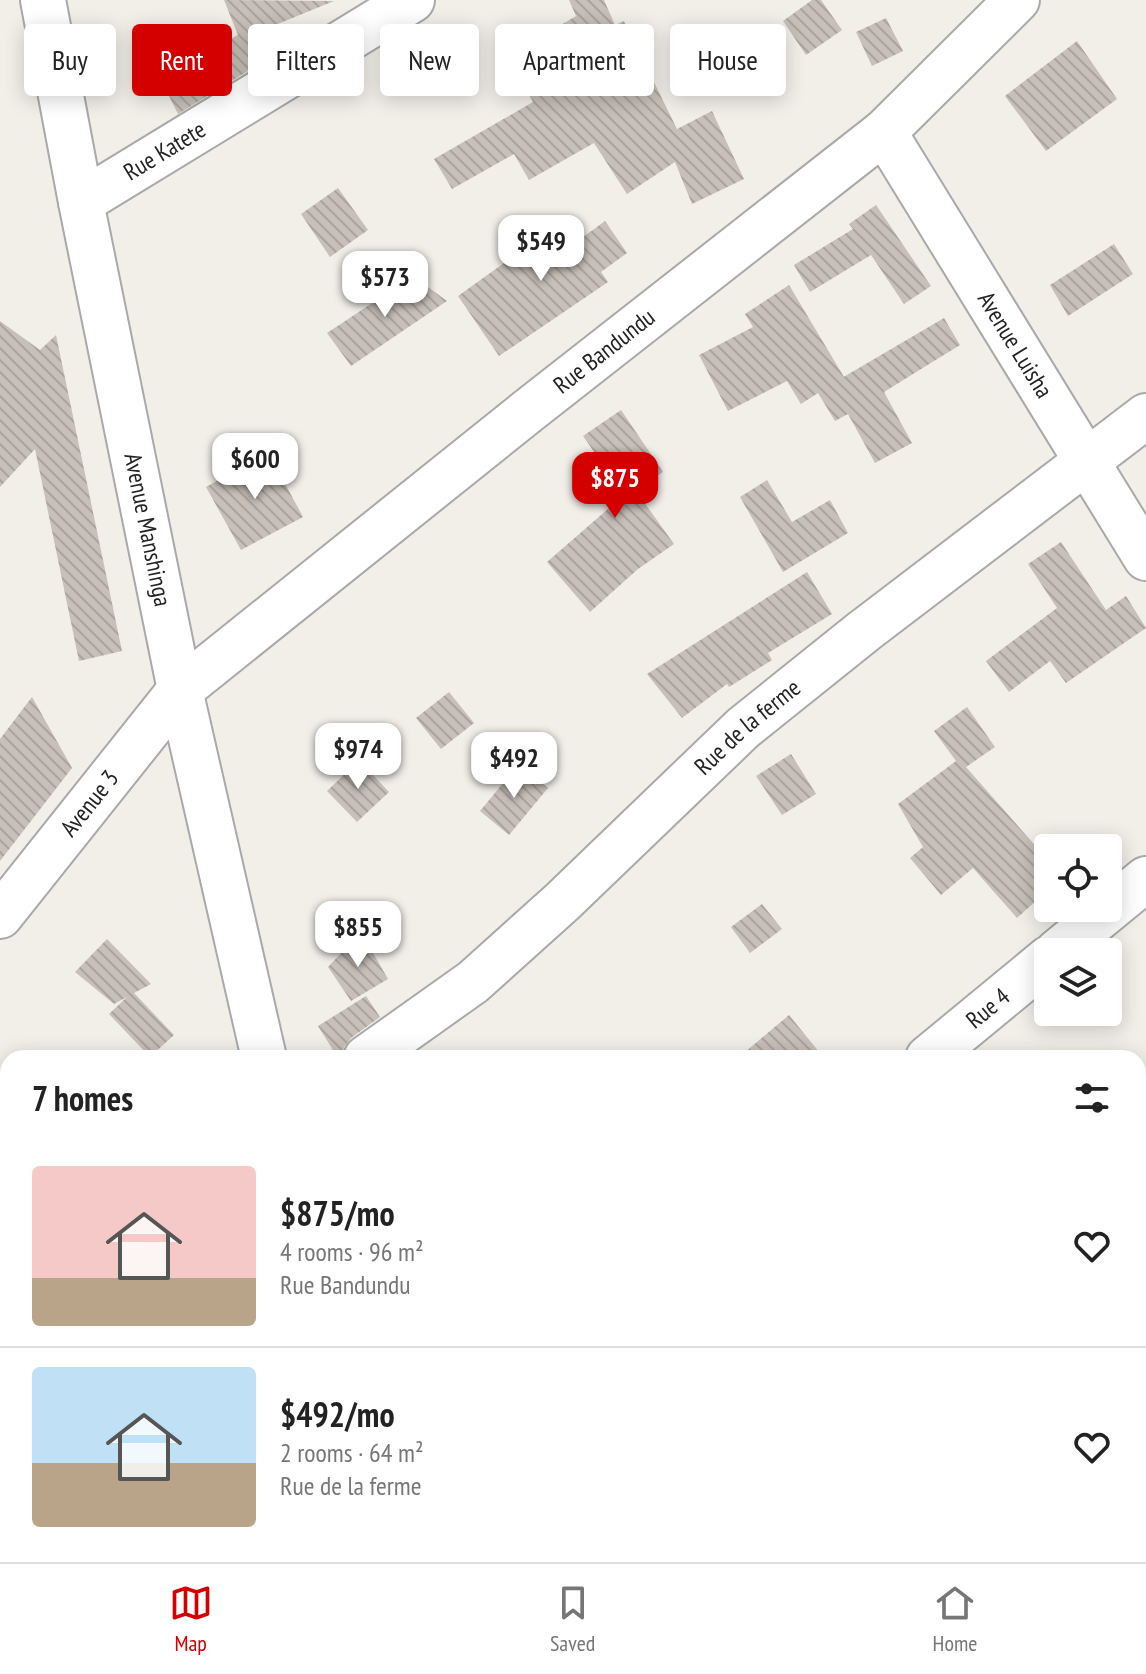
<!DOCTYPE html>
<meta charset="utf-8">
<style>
:root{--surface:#fff;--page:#f2f2f2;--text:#222;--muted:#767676;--line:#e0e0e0;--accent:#d40000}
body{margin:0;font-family:"PT Sans Narrow",sans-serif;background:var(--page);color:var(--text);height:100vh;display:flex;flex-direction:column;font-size:30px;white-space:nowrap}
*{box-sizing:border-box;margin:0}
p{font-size:26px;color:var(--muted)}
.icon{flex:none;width:44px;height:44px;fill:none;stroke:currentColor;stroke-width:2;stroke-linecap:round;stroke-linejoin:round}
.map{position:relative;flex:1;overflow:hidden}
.details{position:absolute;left:0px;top:1050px;width:1146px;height:512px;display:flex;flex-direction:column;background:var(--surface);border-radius:24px 24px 0 0;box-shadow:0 4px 20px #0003}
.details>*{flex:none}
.top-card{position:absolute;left:24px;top:24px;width:1098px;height:72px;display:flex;gap:16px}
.tools{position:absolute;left:1034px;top:834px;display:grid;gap:16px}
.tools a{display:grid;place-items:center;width:88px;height:88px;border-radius:8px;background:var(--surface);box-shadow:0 4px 20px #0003;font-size:40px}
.price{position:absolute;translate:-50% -68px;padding:0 18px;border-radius:16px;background:#fff;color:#222;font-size:26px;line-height:52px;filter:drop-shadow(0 2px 4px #0008)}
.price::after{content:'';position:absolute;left:50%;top:48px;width:24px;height:18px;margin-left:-12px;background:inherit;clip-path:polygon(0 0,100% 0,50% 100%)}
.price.selected{background:var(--accent);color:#fff}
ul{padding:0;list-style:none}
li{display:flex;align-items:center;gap:24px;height:200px;padding:0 32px}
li+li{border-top:2px solid var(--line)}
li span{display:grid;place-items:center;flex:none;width:224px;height:160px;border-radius:8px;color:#555}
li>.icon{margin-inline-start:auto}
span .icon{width:96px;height:96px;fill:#fffc;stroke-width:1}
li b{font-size:34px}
h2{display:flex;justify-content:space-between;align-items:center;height:96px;padding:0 32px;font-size:34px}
.chip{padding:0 28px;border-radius:8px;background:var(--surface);box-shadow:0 4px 20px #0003;font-size:28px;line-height:72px}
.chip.selected{background:var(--accent);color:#fff}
.menu{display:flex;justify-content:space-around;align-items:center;height:112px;border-top:2px solid var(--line);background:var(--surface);font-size:22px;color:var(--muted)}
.menu a{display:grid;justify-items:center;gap:4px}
.menu .selected{color:var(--accent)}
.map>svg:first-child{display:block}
.building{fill:url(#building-back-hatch)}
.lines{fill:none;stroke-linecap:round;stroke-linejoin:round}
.minor-casing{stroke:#a9a9a9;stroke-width:48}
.minor{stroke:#fff;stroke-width:44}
.labels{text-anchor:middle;stroke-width:6;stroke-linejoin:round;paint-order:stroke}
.street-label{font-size:24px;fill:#222;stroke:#fff}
</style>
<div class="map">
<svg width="1146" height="1562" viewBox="0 0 1146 1562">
<defs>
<pattern id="building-back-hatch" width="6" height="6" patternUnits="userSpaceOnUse" patternTransform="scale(2)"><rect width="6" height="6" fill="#c7bfb8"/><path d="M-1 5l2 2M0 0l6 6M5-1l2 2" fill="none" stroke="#aba49e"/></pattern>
</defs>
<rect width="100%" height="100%" fill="#f2efe9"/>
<!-- building -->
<g class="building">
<path d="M224,0L334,1L263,30L274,55L178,114L167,92L207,73L197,55L238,35Z"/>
<path d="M569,0H604L615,25L624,21L677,129L712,111L744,179L692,204L675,162L627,194L594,143L529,180L514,154L452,189L434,159L533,102L507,57L576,16Z"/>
<path d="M812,0H821L842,30L806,55L783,21Z"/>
<path d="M886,18L903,51L872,66L856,32Z"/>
<path d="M1077,41L1117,99L1046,151L1005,96Z"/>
<path d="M338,188L368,230L330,257L301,214Z"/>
<path d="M876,205L931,286L904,304L871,255L810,292L794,265L853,229L849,224Z"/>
<path d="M564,217L579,240L605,221L627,253L601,272L608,282L499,356L458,296L525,248L523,246Z"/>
<path d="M1114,244L1133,274L1068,316L1050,285Z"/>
<path d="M413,276L447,301L351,366L327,333Z"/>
<path d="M789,285L844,377L835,382L944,318L960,345L884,392L912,443L875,463L848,414L835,421L818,393L801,404L787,381L728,411L699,355L753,327L745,314Z"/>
<path d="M0,321L40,350L56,335L122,651L79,661L35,449L0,487Z"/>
<path d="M621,410L663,472L636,491L674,544L638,569L590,612L547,562L624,495L583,436Z"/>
<path d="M268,452L303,517L241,550L206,487Z"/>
<path d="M767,480L792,522L830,500L848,533L783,572L740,497Z"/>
<path d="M1061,542L1106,610L1126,596L1146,628L1066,683L1050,661L1009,692L986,661L1057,608L1028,564Z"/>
<path d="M807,572L832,614L768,653L772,660L729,687L727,684L682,718L647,674Z"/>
<path d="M449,692L474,723L441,749L416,718Z"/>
<path d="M32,697L72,768L0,861V739Z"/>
<path d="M967,707L995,747L966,767L1048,860V890L1017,918L973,868L941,895L910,858L923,847L898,804L956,761L934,731Z"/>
<path d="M791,754L816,794L782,815L756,776Z"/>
<path d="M359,760L389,792L357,822L327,791Z"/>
<path d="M519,764L548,788L509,835L480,811Z"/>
<path d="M762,904L782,929L750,953L731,927Z"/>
<path d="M361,932L388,979L351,1001L328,967Z"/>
<path d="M107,939L151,984L134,993L174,1035L150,1057L109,1014L127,997L114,1004L75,972Z"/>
<path d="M366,996L380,1017L351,1038L344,1047L341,1058H338L318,1026Z"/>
<path d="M789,1015L824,1058H738Z"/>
</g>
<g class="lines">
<defs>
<g id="minor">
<path id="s1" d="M43,0L81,202L180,690L264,1058"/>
<path id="s2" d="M884,132L1146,558"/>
<path id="s3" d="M81,202L412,0"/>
<path id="s4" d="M0,916L180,690L528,411L884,132L1017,0"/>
<path d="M1057,952L1146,879"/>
<path id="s5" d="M366,1058L473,982L562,902L743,728L864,631L1146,416"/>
<path id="s6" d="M928,1058L1048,959"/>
<path d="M1138,1369L1146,1362"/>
<path d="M383,1554L385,1562"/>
<path d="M276,1562L282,1554"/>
<path d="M899,1562L909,1554"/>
</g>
</defs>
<!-- minor casing -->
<use href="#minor" class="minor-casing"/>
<!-- minor -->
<use href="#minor" class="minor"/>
</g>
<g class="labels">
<!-- street labels -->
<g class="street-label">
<text dy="8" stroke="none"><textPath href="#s3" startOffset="98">Rue Katete</textPath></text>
<text dy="8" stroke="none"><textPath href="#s2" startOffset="250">Avenue Luisha</textPath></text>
<text dy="8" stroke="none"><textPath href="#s4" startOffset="832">Rue Bandundu</textPath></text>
<text dy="8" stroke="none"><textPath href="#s1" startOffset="540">Avenue Manshinga</textPath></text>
<text dy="8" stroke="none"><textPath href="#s5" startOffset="506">Rue de la ferme</textPath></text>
<text dy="8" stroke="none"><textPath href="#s4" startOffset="144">Avenue 3</textPath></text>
<text dy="8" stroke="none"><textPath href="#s6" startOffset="78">Rue 4</textPath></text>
</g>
</g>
</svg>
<div class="tools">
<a><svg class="icon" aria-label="locate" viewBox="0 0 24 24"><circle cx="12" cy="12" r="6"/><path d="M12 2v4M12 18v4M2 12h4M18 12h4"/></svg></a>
<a><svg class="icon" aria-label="layers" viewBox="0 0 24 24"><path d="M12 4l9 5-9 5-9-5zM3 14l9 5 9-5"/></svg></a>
</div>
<b class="price" style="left:541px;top:283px">$549</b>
<b class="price" style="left:385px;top:319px">$573</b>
<b class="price" style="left:255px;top:501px">$600</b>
<b class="price selected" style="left:615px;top:520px">$875</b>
<b class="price" style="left:358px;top:791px">$974</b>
<b class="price" style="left:514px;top:800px">$492</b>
<b class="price" style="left:358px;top:969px">$855</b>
<div class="top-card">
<a class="chip">Buy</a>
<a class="chip selected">Rent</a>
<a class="chip">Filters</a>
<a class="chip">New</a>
<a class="chip">Apartment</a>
<a class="chip">House</a>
</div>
<section class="details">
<h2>7 homes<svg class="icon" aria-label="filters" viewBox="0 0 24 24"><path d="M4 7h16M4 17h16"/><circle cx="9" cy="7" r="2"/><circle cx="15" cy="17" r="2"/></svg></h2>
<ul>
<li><span style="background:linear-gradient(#f6c9c9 70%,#b9a48a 0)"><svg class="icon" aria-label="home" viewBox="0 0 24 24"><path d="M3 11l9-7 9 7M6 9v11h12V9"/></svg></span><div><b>$875/mo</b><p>4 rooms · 96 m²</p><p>Rue Bandundu</p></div><svg class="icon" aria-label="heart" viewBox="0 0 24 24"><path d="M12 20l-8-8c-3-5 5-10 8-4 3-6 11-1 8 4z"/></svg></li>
<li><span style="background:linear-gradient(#bfe0f5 60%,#b9a48a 0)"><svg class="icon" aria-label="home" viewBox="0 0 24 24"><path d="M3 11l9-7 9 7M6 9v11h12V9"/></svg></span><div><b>$492/mo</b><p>2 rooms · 64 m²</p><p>Rue de la ferme</p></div><svg class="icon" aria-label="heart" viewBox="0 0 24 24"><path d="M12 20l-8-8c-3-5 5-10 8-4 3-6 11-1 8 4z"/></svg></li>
</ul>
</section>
</div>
<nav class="menu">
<a class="selected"><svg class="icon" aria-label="map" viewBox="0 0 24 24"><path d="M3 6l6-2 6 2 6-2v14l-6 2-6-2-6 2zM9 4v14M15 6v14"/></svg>Map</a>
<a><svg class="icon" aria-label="saved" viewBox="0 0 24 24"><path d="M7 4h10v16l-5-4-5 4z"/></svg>Saved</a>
<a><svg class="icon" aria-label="home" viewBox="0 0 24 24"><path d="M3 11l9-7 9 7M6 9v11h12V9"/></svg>Home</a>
</nav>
